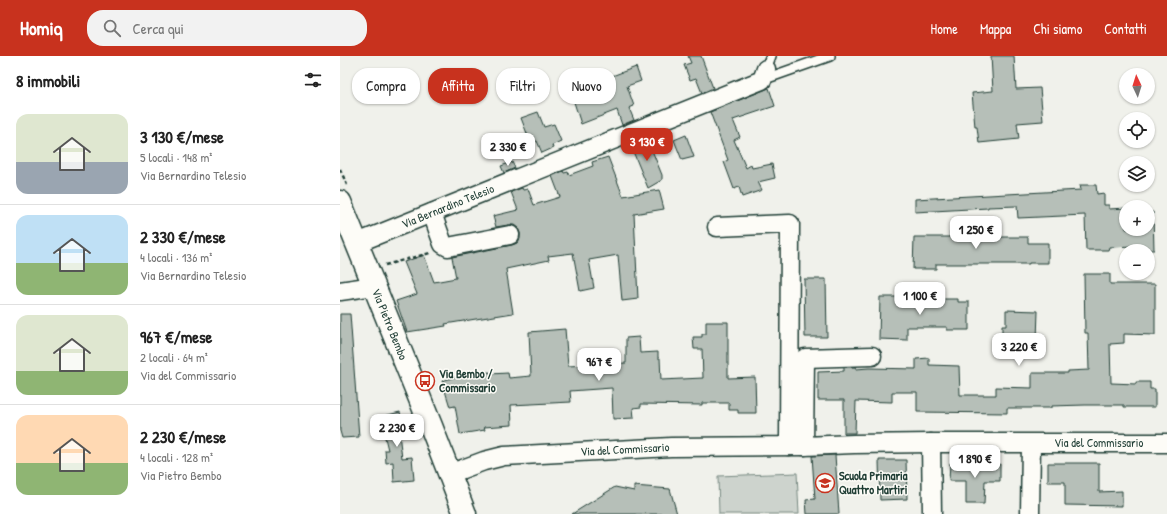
<!DOCTYPE html>
<html lang="it">
<meta charset="utf-8">
<style>
:root{--surface:#fff;--page:#f2f2f2;--text:#222;--muted:#767676;--line:#e0e0e0;--accent:#c8321e}
body{margin:0;font-family:"Patrick Hand",sans-serif;background:var(--page);color:var(--text);height:100vh;display:flex;flex-direction:column;font-size:15px;white-space:nowrap}
*{box-sizing:border-box;margin:0}
p{font-size:13px;color:var(--muted)}
.icon{flex:none;width:22px;height:22px;fill:none;stroke:currentColor;stroke-width:2;stroke-linecap:round;stroke-linejoin:round}
.map{position:relative;flex:1;overflow:hidden}
.details{display:flex;flex-direction:column;background:var(--surface);width:340px}
.details>*{flex:none}
.hud{position:absolute;left:12px;top:12px;width:380px;height:36px;display:flex;gap:8px}
.needle{width:26px;rotate:356deg}
.fabs{position:absolute;left:779px;top:12px;display:grid;gap:8px}
.fabs a{display:grid;place-items:center;width:36px;height:36px;border-radius:50%;background:var(--surface);box-shadow:0 1px 3px #0004;font-size:20px}
.price{position:absolute;translate:-50% -34px;padding:0 9px;border-radius:8px;background:#fff;color:#222;font-size:13px;line-height:26px;filter:drop-shadow(0 1px 2px #0008)}
.price::after{content:'';position:absolute;left:50%;top:24px;width:12px;height:9px;margin-left:-6px;background:inherit;clip-path:polygon(0 0,100% 0,50% 100%)}
.price.on{background:var(--accent);color:#fff}
ul{padding:0;list-style:none}
li{display:flex;align-items:center;gap:12px;height:100px;padding:0 16px}
li+li{border-top:1px solid var(--line)}
li span{display:grid;place-items:center;flex:none;width:112px;height:80px;border-radius:12px;color:#555}
li>.icon{margin-inline-start:auto}
span .icon{width:48px;height:48px;fill:#fffc;stroke-width:1}
li b{font-size:17px}
h2{display:flex;justify-content:space-between;align-items:center;height:48px;padding:0 16px;font-size:17px}
.chip{padding:0 14px;border-radius:16px;background:var(--surface);box-shadow:0 1px 3px #0004;font-size:14px;line-height:36px}
.chip.on{background:var(--accent);color:#fff}
header{display:flex;align-items:center;gap:24px;box-sizing:border-box;height:56px;padding:0 20px;background:var(--accent);color:#fff}
header strong{font-size:19px}
nav{display:flex;gap:22px;margin-inline-start:auto;font-size:14px}
.search{width:280px;height:36px;background:var(--page);display:flex;align-items:center;gap:10px;box-sizing:border-box;padding:0 14px;border-radius:16px;color:var(--muted);font-size:15px}
main{display:flex;flex:1;min-height:0}
.map>svg:first-child{display:block}
.green{fill:#cdd3cd;stroke:#768880}
.building{fill:#b6bfb8;stroke:#1f3d34}
.lines{fill:none;stroke-linecap:round;stroke-linejoin:round}
.service-casing{stroke:#1f3d34;stroke-width:12}
.minor-casing{stroke:#1f3d34;stroke-width:21}
.secondary-casing{stroke:#1f3d34;stroke-width:25}
.path{stroke:#1f3d34;stroke-width:2.5;stroke-dasharray:4 3;stroke-linecap:butt}
.service{stroke:#fdfcf7;stroke-width:9}
.minor{stroke:#fdfcf7;stroke-width:18}
.secondary{stroke:#fdfcf7;stroke-width:22}
.labels{text-anchor:middle;stroke-width:3;stroke-linejoin:round;paint-order:stroke}
.street-label{font-size:12px;fill:#1f3d34;stroke:#fdfcf7}
.poi-label{font-size:12px;font-weight:bold;fill:#1f3d34;stroke:#fdfcf7;text-anchor:start}
</style>
<header>
<strong>Homiq</strong>
<div class="search"><svg class="icon" aria-label="search" viewBox="0 0 24 24"><circle cx="10" cy="10" r="6"/><path d="M15 15l6 6"/></svg>Cerca qui</div>
<nav><a>Home</a><a>Mappa</a><a>Chi siamo</a><a>Contatti</a></nav>
</header>
<main>
<section class="details">
<h2>8 immobili<svg class="icon" aria-label="filters" viewBox="0 0 24 24"><path d="M4 7h16M4 17h16"/><circle cx="9" cy="7" r="2"/><circle cx="15" cy="17" r="2"/></svg></h2>
<ul>
<li><span style="background:linear-gradient(#dfe7d0 60%,#9aa5b1 0)"><svg class="icon" aria-label="home" viewBox="0 0 24 24"><path d="M3 11l9-7 9 7M6 9v11h12V9"/></svg></span><div><b>3 130 €/mese</b><p>5 locali · 148 m²</p><p>Via Bernardino Telesio</p></div></li>
<li><span style="background:linear-gradient(#bfe0f5 60%,#8fb573 0)"><svg class="icon" aria-label="home" viewBox="0 0 24 24"><path d="M3 11l9-7 9 7M6 9v11h12V9"/></svg></span><div><b>2 330 €/mese</b><p>4 locali · 136 m²</p><p>Via Bernardino Telesio</p></div></li>
<li><span style="background:linear-gradient(#dfe7d0 70%,#8fb573 0)"><svg class="icon" aria-label="home" viewBox="0 0 24 24"><path d="M3 11l9-7 9 7M6 9v11h12V9"/></svg></span><div><b>967 €/mese</b><p>2 locali · 64 m²</p><p>Via del Commissario</p></div></li>
<li><span style="background:linear-gradient(#ffd9b3 60%,#8fb573 0)"><svg class="icon" aria-label="home" viewBox="0 0 24 24"><path d="M3 11l9-7 9 7M6 9v11h12V9"/></svg></span><div><b>2 230 €/mese</b><p>4 locali · 128 m²</p><p>Via Pietro Bembo</p></div></li>
</ul>
</section>
<div class="map">
<svg width="827" height="458" viewBox="0 0 827 458">
<rect width="100%" height="100%" fill="#f0f1eb"/>
<filter id="ink" filterUnits="userSpaceOnUse"><feTurbulence type="fractalNoise" baseFrequency=".025" numOctaves="2"/><feDisplacementMap in="SourceGraphic" scale="8" xChannelSelector="R" yChannelSelector="G"/><feConvolveMatrix kernelMatrix="1 2 1 2 8 2 1 2 1" color-interpolation-filters="sRGB"/></filter>
<g filter="url(#ink)">
<!-- green -->
<path class="green" d="M457,417L459,458H379L378,420Z"/>
<!-- building -->
<g class="building">
<path d="M348,0H361L373,32L362,37L356,22L350,24L344,9L351,7Z"/>
<path d="M651,0H674L676,33L700,32L703,65L677,67L679,83L639,87L637,71H635L632,37L653,35Z"/>
<path d="M296,11L301,25L287,30L294,50L289,52L294,64L282,69L277,54L241,68L233,43L259,34L256,26Z"/>
<path d="M429,32L435,50L393,64L400,81L394,84L406,112L411,109L412,112L432,108L435,122L418,126L422,134L402,141L399,131L394,133L384,106L388,104L370,56Z"/>
<path d="M198,56L204,71L214,68L221,85L212,89L213,92L202,97L197,85L191,88L181,62Z"/>
<path d="M346,79L354,101L342,104L334,84Z"/>
<path d="M307,82L322,119V124L308,132L290,88L301,84V85Z"/>
<path d="M268,101L283,140L319,134L324,153L294,158L298,243L282,245L278,199L249,204L254,232L240,235L233,197L208,200L209,204L166,213L173,257L105,268L106,270L67,276L56,245L77,238L64,206L84,199L94,226L116,222L112,201L172,189L177,187L180,183V177L178,172L174,169H168L156,171L153,160L178,154L171,136L182,132L183,134L188,133L194,149L220,141L212,120L223,115L224,117L228,116L229,119L253,110L252,106Z"/>
<path d="M172,106L175,112L164,117L161,110Z"/>
<path d="M740,129H756L757,138L764,137V149H769V153L786,152V173H808V156H813L814,194H796V190L769,191L768,194H746L745,159L678,162L677,150L648,151V152L575,156V143L741,134Z"/>
<path d="M610,175H645V181H688V187H708V207H689V208H596V213H573L574,181H610Z"/>
<path d="M744,218H770V228H815V279L784,278V287L770,288L771,327L796,328V326H810V333H815V351H784V349H745L711,350V352H667V357L577,356V336H552V346L516,345L515,377H504V344H478V316L504,315V311H516V313L529,312L576,313V303L589,302V309L619,310L620,339H656V331L692,332V317H728V315L749,314L748,277H745Z"/>
<path d="M464,223H486L487,281H465Z"/>
<path d="M540,241H567V243H618V246H629V274H607V271H567V284L539,283Z"/>
<path d="M666,254L698,255L697,284H685V289H681V291H662V270H666Z"/>
<path d="M0,258H10L19,381L2,382L0,375Z"/>
<path d="M366,266H388V322L415,321L416,357H398V354H389V347H362V349L301,348V351L293,352L294,362L273,363L272,332L230,335L231,346L171,349L172,369L144,371L145,374L120,378L115,350L110,351L102,325L125,318L150,316V318L168,317L169,322L191,320L189,276L225,273L228,310L286,307V282L299,281L300,297L318,296V302H320L321,324L363,322L362,293H354L353,281H362V278H366Z"/>
<path d="M60,356L65,377L59,378L62,402L72,401L74,424L54,426L53,406L46,407L45,394H48L40,361Z"/>
<path d="M495,399L499,458H467L466,444L475,443L472,400Z"/>
<path d="M539,404H566L567,443L540,444Z"/>
<path d="M610,407L660,408V425H645L644,448H626V425H609Z"/>
<path d="M708,407H759V436L782,435V450L725,449V426H708Z"/>
<path d="M294,430L330,433L337,458H232L275,431L294,435Z"/>
</g>
<g class="lines">
<defs>
<g id="service">
<path d="M426,13L431,0"/>
<path d="M422,24L490,0"/>
</g>
<g id="minor">
<path d="M92,157L103,188L108,191L170,179"/>
<path d="M377,171L450,168L449,390"/>
<path id="s1" d="M17,187L422,24L426,13"/>
<path d="M0,235L34,230"/>
<path d="M591,387L592,458"/>
<path d="M464,390L465,302L532,300"/>
<path id="s2" d="M109,418L144,405L164,400L331,391L464,390L514,388L591,387H827"/>
<path d="M690,458L691,388"/>
</g>
<g id="secondary">
<path id="s3" d="M0,146L91,370L125,458"/>
</g>
</defs>
<!-- service casing -->
<use href="#service" class="service-casing"/>
<!-- minor casing -->
<use href="#minor" class="minor-casing"/>
<!-- secondary casing -->
<use href="#secondary" class="secondary-casing"/>
<!-- path -->
<g class="path">
<path d="M0,113L7,129"/>
<path d="M45,209L90,197"/>
</g>
<!-- service -->
<use href="#service" class="service"/>
<!-- minor -->
<use href="#minor" class="minor"/>
<!-- secondary -->
<use href="#secondary" class="secondary"/>
</g>
</g>
<!-- icons -->
<defs>
<symbol id="bus-ring" viewBox="-11 -11 22 22"><circle r="9.5" fill="#fdfcf7" stroke="#c8321e" stroke-width="1.5"/><path d="M-5-6H5V4H4V6H2V4H-2V6H-4V4H-5ZM-3.5-4V0h7V-4ZM-3.5 1.2v1.5H-2V1.2ZM2 1.2v1.5H3.5V1.2Z" fill="#c8321e"/></symbol>
<symbol id="school-ring" viewBox="-11 -11 22 22"><circle r="9.5" fill="#fdfcf7" stroke="#c8321e" stroke-width="1.5"/><path d="M0-5L7-2L0 1L-7-2ZM-4 1L0 2.5L4 1V4Q0 6-4 4Z" fill="#c8321e"/></symbol>
</defs>
<g fill-rule="evenodd">
<use href="#bus-ring" x="74" y="314" width="22" height="22"/>
<use href="#school-ring" x="474" y="416" width="22" height="22"/>
</g>
<g class="labels">
<!-- street labels -->
<g class="street-label">
<text dy="4" stroke="none"><textPath href="#s1" startOffset="98">Via Bernardino Telesio</textPath></text>
<text dy="4" stroke="none"><textPath href="#s3" startOffset="132">Via Pietro Bembo</textPath></text>
<text dy="4" stroke="none"><textPath href="#s2" startOffset="653">Via del Commissario</textPath></text>
<text dy="4" stroke="none"><textPath href="#s2" startOffset="179">Via del Commissario</textPath></text>
</g>
<!-- poi labels -->
<g class="poi-label">
<text x="99" y="322">Via Bembo /<tspan x="99" dy="14">Commissario</tspan></text>
<text x="499" y="424">Scuola Primaria<tspan x="499" dy="14">Quattro Martiri</tspan></text>
</g>
</g>
</svg>
<div class="fabs">
<a><svg class="needle" viewBox="-14 -14 28 28"><path d="M0-13l5 13h-10z" fill="#e53935"/><path d="M0 13l5-13h-10z" fill="#767676"/></svg></a>
<a><svg class="icon" aria-label="locate" viewBox="0 0 24 24"><circle cx="12" cy="12" r="6"/><path d="M12 2v4M12 18v4M2 12h4M18 12h4"/></svg></a>
<a><svg class="icon" aria-label="layers" viewBox="0 0 24 24"><path d="M12 4l9 5-9 5-9-5zM3 14l9 5 9-5"/></svg></a>
<a>+</a>
<a>−</a>
</div>
<b class="price on" style="left:307px;top:106px">3 130 €</b>
<b class="price" style="left:168px;top:111px">2 330 €</b>
<b class="price" style="left:636px;top:194px">1 250 €</b>
<b class="price" style="left:580px;top:260px">1 100 €</b>
<b class="price" style="left:679px;top:311px">3 220 €</b>
<b class="price" style="left:259px;top:326px">967 €</b>
<b class="price" style="left:57px;top:392px">2 230 €</b>
<b class="price" style="left:635px;top:423px">1 890 €</b>
<div class="hud">
<a class="chip">Compra</a>
<a class="chip on">Affitta</a>
<a class="chip">Filtri</a>
<a class="chip">Nuovo</a>
</div>
</div>
</main>
